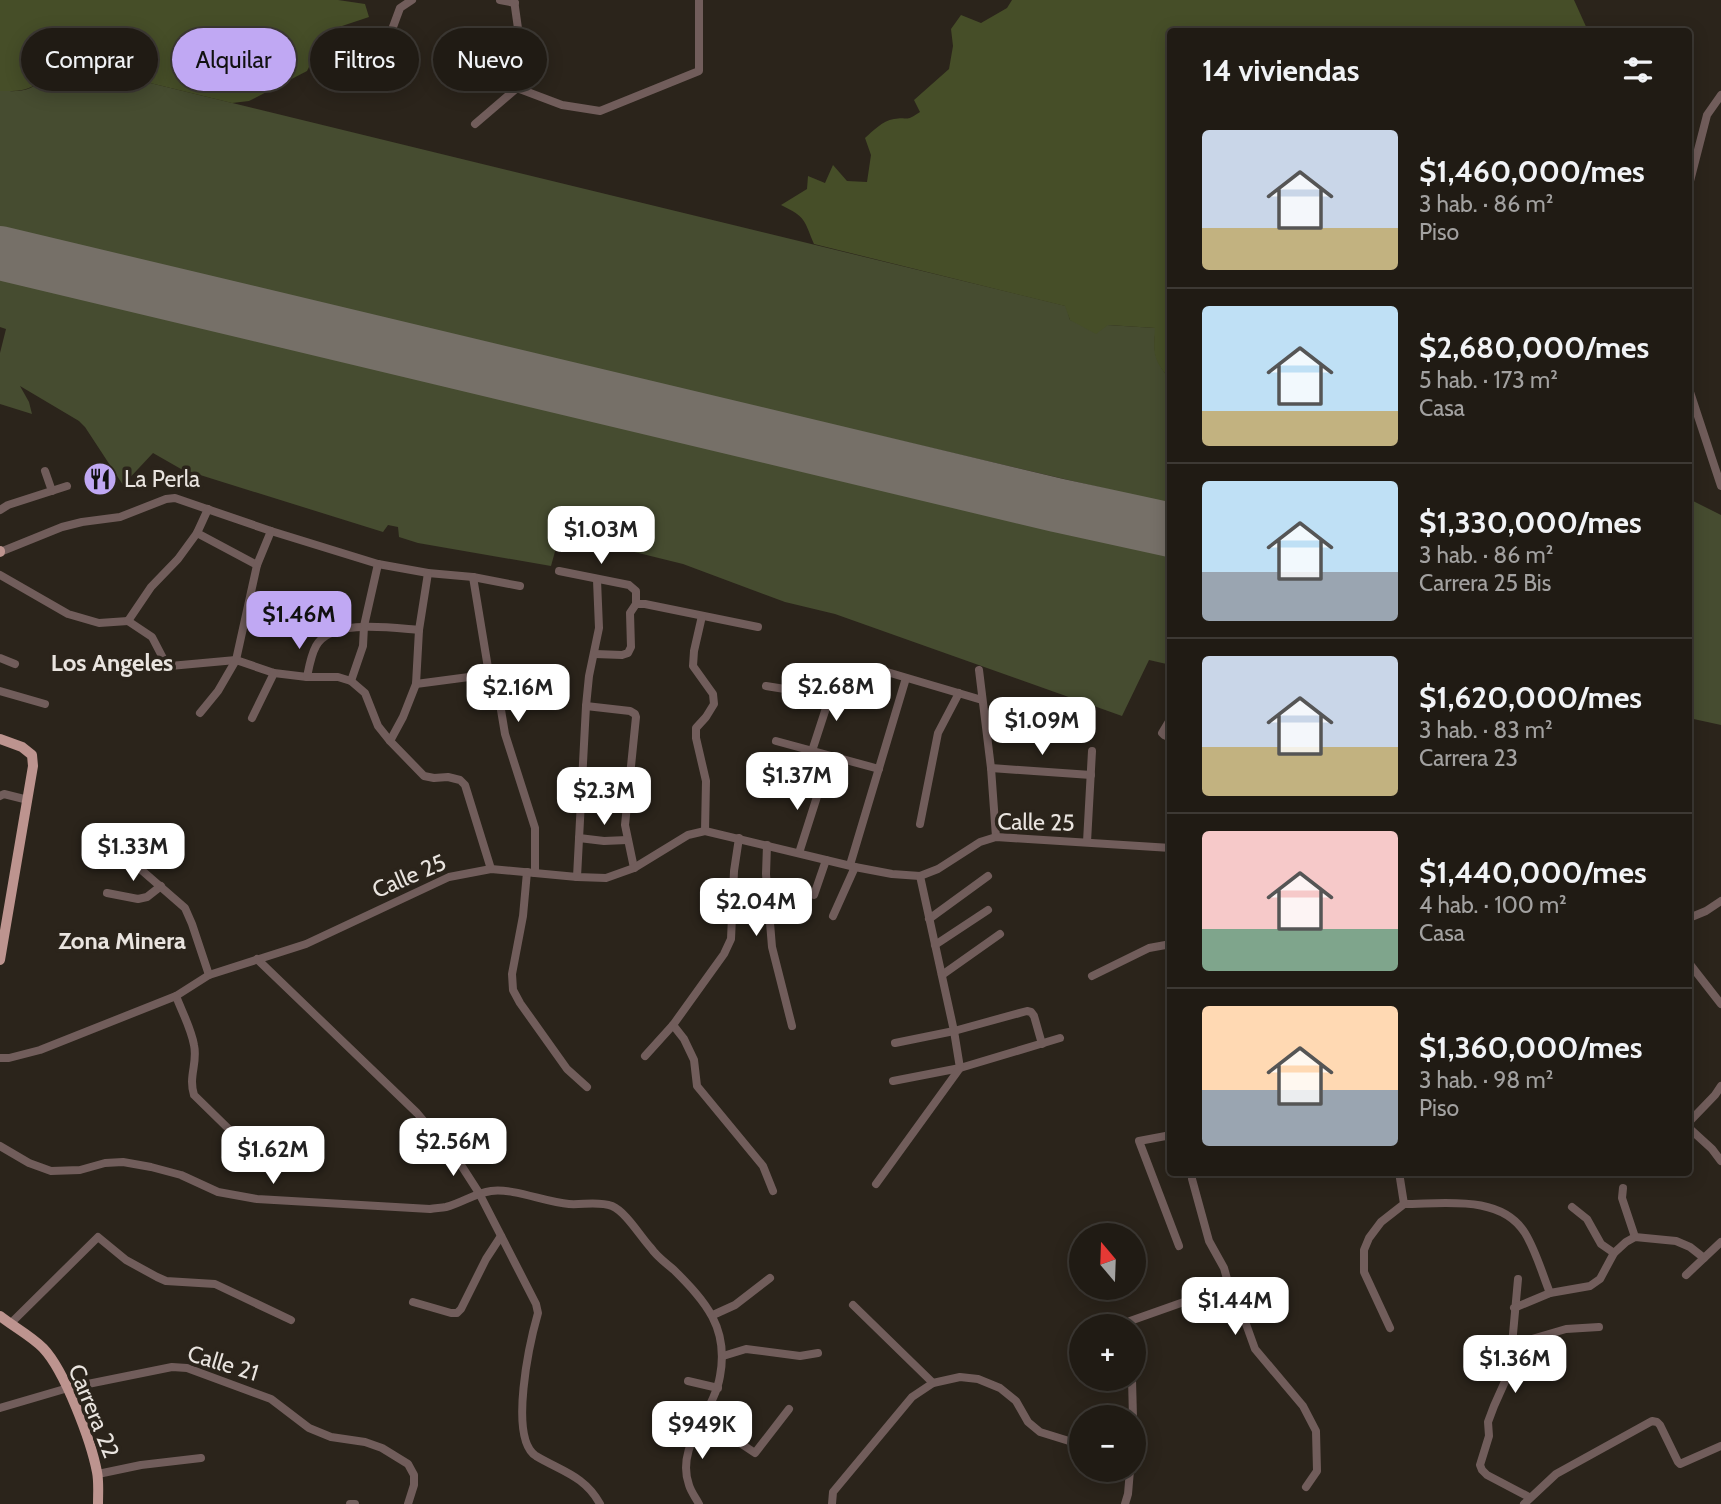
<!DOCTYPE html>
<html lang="es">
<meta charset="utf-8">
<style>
:root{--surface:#201b14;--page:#28241d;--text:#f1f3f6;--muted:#a2a1a0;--line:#3d3934;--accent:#c0a8f3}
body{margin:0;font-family:Cabin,sans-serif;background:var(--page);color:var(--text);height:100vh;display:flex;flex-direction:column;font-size:26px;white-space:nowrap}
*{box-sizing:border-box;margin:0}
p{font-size:23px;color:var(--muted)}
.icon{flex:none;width:38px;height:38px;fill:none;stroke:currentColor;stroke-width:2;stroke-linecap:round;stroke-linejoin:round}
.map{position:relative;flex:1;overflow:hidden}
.sheet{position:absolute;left:1167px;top:28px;width:525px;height:1148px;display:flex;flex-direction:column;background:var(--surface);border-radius:7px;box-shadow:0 4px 18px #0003,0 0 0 2px var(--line)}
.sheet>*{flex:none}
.banner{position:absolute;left:21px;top:28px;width:665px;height:63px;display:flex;gap:14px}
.needle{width:46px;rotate:341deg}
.fabs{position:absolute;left:1069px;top:1223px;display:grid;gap:14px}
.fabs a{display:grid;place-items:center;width:77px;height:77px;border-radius:50%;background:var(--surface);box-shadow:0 4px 18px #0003,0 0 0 2px var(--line);font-size:35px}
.price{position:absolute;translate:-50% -60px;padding:0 16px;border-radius:14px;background:#fff;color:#222;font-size:23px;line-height:46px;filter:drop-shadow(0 2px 4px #0008)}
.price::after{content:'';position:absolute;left:50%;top:42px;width:21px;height:16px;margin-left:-10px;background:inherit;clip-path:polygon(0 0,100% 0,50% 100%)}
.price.active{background:var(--accent);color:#111}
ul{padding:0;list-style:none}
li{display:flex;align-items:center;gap:21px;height:175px;padding:0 35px}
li+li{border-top:2px solid var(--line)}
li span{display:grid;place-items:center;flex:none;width:196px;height:140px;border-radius:7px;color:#555}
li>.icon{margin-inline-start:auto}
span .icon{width:84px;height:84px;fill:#fffc;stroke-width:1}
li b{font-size:30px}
h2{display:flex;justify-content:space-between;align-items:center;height:84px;padding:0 35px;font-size:30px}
.tag{padding:0 24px;border-radius:32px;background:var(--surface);box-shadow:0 4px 18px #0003,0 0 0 2px var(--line);font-size:24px;line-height:63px}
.tag.active{background:var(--accent);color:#111}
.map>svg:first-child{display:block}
.green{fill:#464c30}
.forest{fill:#464e28}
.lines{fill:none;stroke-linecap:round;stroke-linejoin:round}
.taxiway{stroke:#767068;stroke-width:21}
.runway{stroke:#767068;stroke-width:54}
.minor{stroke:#715d5b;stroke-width:8}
.major{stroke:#bd948f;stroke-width:10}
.labels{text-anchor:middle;stroke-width:7;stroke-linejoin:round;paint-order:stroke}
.poi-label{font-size:23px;fill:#e9e4df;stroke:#2b241b;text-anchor:start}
.street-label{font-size:23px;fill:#e9e4df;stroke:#2b241b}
.neighbourhood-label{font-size:24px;font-weight:bold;fill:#e9e4df;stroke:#2b241b}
</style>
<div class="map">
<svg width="1721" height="1504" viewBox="0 0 1721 1504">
<rect width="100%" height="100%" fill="#2b241b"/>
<!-- green -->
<g class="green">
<path d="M109,73L1066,306L1070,320L1108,325L1156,328C1152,352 1155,361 1171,381V504L0,230V91C18,91 26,93 41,81C57,83 74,92 90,85C97,83 103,77 109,73Z"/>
<path d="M0,275L1171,545V665L1149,660L1122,716L835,614L785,602L683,564L610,546L559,537L551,566L418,543L399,537L398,527L388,525L383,532L181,469L153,453L123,485L85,427L79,421L20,386L29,402L32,414L0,404V353L6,329L0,327Z"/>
<path d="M1689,499L1721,515V725L1689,718Z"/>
</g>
<!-- forest -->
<g class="forest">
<path d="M0,0H338L365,4L369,17L336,28L317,51L307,71L249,101L232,103L109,73C103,77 97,83 90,85C74,92 57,83 41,81C26,92 18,91 0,91Z"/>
<path d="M1012,0H1574L1588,31L1171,32V381C1153,359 1153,355 1155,328L1108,325L1096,334L1070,320L1065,306L814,244C804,220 806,217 781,205L807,189L808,176L825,183L833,165L847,181L867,182L871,155L865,138C873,131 882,121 894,119C909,116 904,123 920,112L914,100L949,69L953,46L951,29L961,15L981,23L1007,8Z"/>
</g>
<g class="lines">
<!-- taxiway -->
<path class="taxiway" d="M0,255L11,256"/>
<!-- runway -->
<path class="runway" d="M0,253L1056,505L1171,530"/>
<!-- minor -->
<g class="minor">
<path d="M500,0L515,3"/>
<path d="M380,62L400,8L412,0"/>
<path d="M517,88L562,105L600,111L699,71V0"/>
<path d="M475,124L517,88L524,71L514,0"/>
<path d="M1689,185L1707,115L1721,95"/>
<path d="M1689,389L1721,486"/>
<path d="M45,471L52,491"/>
<path d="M0,510L8,505L67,486"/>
<path d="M197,533L257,565"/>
<path d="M0,552L62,527L82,522L120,517L166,499L175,498L271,531L378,564L428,573L473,577L520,586"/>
<path d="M559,571L629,585L636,591V604L630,613L631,647L628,653L622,655L595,654"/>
<path d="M0,575L68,614L99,623L128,621"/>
<path d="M473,577L490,680L500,704L505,734L535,828V873"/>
<path d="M636,604H645L758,627"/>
<path d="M702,616L694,651L693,666L713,694L714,704L706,717L696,728V738L706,781L705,831"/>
<path d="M128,621L152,637L164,660L170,666L236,660L274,673L307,677H338L351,681L365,693L378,726L390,741L424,776L434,778L448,777L460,780L465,785L491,869"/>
<path d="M128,621L151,587L178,559L197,533L208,509"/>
<path d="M0,658L15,664"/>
<path d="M979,670L991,768L996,837"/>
<path d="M887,672L982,700"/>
<path d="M307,677C309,667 311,655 316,646C331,618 393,628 419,630"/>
<path d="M351,681L363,646L364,626L378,564"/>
<path d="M416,684L469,677"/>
<path d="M766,686L816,694L823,698L827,705L812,751"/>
<path d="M0,691L45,704"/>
<path d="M586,706L630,711L635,714L636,717L625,825L634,868"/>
<path d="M200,713L218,691L236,660L257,565L271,531"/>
<path d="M252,718L274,673"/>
<path d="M1171,718L1162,733L1164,735L1171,738"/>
<path d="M390,741L403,717L416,684L419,630L428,573"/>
<path d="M776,741L879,769"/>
<path d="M991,768L1091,775"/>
<path d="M0,796L4,794L28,800"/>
<path d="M920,824L938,733L959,693"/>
<path d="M579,838L604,841L627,840"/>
<path d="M1087,842L1092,751"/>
<path d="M767,845L766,874L772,947L792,1026"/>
<path d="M799,853L822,781"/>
<path d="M123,854L185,908L192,924L209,975"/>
<path d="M850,865L906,678"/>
<path d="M527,872L523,916L512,974L513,990L520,1003L567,1069L587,1087"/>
<path d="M577,877L586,706L589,676L599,628L597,580"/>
<path d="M107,893L138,899L147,897L161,886"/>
<path d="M814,895L826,860"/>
<path d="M833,916L855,867"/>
<path d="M1689,918L1706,911L1721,901"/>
<path d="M929,919L988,876"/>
<path d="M935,945L988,910"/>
<path d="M257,959L417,1113L461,1165L479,1193L536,1304L538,1313C530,1341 508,1438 536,1456C561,1471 585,1476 600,1504"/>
<path d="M1689,963L1721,1004"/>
<path d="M942,975L1000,934"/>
<path d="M1092,976L1149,948L1171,944"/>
<path d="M176,996C182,1012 191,1028 194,1045C198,1063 188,1076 194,1095L240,1140"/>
<path d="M673,1025L684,1039L694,1060L697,1086L763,1166L773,1191"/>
<path d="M895,1043L954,1031L1027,1011L1031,1012L1034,1016L1042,1044"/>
<path d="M645,1056L673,1025L724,954L731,939L734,871L739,838"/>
<path d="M0,1058H9L40,1050L176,996L209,975L306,944L449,877L491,869L577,877L606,878L634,868L688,835L705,831L855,867L892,874L920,876L938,869L980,842L996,837L1171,848"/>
<path d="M893,1081L960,1068L1060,1038"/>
<path d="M1689,1122L1715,1095L1721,1086"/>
<path d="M1689,1128L1712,1149L1721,1161"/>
<path d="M1171,1135L1139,1141L1179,1246"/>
<path d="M0,1146L29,1163L51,1171L80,1170L105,1163L123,1162L151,1167L181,1175L218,1192L257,1199L430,1209C435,1208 441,1208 446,1207C462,1203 475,1193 491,1191C514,1188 545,1202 569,1204C583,1205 598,1201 612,1206C626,1212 640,1236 651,1248C657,1257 666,1263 674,1270C706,1302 729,1328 720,1376C714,1413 675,1446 689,1485C691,1492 696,1498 699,1504"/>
<path d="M1192,1172V1179L1209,1241L1224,1268L1229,1286L1246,1324L1255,1349L1303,1406L1316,1431L1317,1471L1306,1487"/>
<path d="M876,1184L960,1068L954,1031L920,876"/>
<path d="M1623,1188L1622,1198L1635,1237"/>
<path d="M1404,1204C1443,1204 1501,1194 1525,1233C1536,1251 1542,1273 1550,1293"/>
<path d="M1572,1207L1587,1219L1601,1244L1614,1253"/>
<path d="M1686,1275L1721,1242"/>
<path d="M1518,1279L1512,1345L1507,1377L1494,1406L1488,1422L1489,1436L1480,1465L1482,1470L1487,1475L1529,1497"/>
<path d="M413,1302L451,1313H457L461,1309L486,1259L501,1236"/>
<path d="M853,1305L933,1383"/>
<path d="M1514,1308L1550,1293L1590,1286L1600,1279L1614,1253L1626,1242L1635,1237L1676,1241L1690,1247L1704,1258"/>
<path d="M713,1315L735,1305L770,1278"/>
<path d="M10,1324L98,1237L126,1260L157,1277L166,1281L215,1284L291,1320"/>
<path d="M1130,1326V1321L1229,1286"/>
<path d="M1390,1328L1364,1272V1250L1369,1238L1381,1222L1404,1204L1399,1172"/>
<path d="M1512,1345L1566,1329L1599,1327"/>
<path d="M723,1356L746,1349L800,1356L818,1353"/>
<path d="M1132,1379L1133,1418"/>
<path d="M688,1381L718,1388"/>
<path d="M0,1408L68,1388L172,1367L187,1368L271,1399L309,1428L331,1437L365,1442L382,1448L408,1464L414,1475V1485L408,1504"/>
<path d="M704,1419L755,1453L789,1409"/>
<path d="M98,1474L141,1465L201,1458"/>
<path d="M350,1504H355"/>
<path d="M832,1504L833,1492L912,1397L933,1383L960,1377L978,1379L1000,1388L1016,1401L1028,1422L1040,1432L1082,1445"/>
<path d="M1125,1504L1128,1494L1130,1470"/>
<path d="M1524,1504L1556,1474L1652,1421L1657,1422L1660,1425L1678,1462L1680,1464L1721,1446"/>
</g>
<!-- major -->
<g class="major">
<path d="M0,551V552"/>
<path d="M0,739L22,747L32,755L33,766L0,960"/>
<path d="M0,1316C14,1327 31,1336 43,1348C65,1371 91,1441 97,1472C99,1482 98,1493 98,1504"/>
</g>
</g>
<!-- icons -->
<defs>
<symbol id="restaurant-disc" viewBox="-11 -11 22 22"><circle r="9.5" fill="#c0a8f3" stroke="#2b241b"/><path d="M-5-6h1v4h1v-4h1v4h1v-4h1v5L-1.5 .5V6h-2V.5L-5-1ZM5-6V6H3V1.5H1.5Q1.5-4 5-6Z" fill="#111"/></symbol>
</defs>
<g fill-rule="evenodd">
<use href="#restaurant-disc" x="81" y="460" width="38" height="38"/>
</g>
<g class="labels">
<!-- poi labels -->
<g class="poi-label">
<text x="124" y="487">La Perla</text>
</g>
<!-- street labels -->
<g class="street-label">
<text transform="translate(1036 822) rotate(1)" y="8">Calle 25</text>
<text transform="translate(409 876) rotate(-23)" y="8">Calle 25</text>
<text transform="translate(223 1363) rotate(17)" y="8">Calle 21</text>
<text transform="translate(94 1411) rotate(68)" y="8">Carrera 22</text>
</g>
<!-- neighbourhood labels -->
<g class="neighbourhood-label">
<text x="112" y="671">Los Angeles</text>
<text x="122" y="949">Zona Minera</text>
</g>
</g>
</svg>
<div class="fabs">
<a><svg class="needle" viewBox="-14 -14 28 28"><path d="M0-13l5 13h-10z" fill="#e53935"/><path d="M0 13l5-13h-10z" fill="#a2a1a0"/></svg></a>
<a>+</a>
<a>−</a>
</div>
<b class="price" style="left:601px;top:566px">$1.03M</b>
<b class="price active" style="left:299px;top:651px">$1.46M</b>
<b class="price" style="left:836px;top:723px">$2.68M</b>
<b class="price" style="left:518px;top:724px">$2.16M</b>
<b class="price" style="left:1042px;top:757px">$1.09M</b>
<b class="price" style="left:797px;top:812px">$1.37M</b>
<b class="price" style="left:604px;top:827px">$2.3M</b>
<b class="price" style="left:133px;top:883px">$1.33M</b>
<b class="price" style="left:756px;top:938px">$2.04M</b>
<b class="price" style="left:453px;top:1178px">$2.56M</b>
<b class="price" style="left:273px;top:1186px">$1.62M</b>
<b class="price" style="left:1235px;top:1337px">$1.44M</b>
<b class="price" style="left:1515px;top:1395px">$1.36M</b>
<b class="price" style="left:702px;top:1461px">$949K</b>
<div class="banner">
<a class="tag">Comprar</a>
<a class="tag active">Alquilar</a>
<a class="tag">Filtros</a>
<a class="tag">Nuevo</a>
</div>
<section class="sheet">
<h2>14 viviendas<svg class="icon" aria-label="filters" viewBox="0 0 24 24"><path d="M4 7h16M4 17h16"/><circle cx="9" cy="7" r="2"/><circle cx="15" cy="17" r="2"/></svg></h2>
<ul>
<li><span style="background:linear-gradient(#c9d6e8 70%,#c2b280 0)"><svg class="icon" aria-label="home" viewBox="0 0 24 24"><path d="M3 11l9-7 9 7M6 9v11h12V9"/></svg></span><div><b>$1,460,000/mes</b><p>3 hab. · 86 m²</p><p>Piso</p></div></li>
<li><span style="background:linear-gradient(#bfe0f5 75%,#c2b280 0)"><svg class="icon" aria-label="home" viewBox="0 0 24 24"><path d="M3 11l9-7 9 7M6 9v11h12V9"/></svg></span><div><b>$2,680,000/mes</b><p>5 hab. · 173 m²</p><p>Casa</p></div></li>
<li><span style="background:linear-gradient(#bfe0f5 65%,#9aa5b1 0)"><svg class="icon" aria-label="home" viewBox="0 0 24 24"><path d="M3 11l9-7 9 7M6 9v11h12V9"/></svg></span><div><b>$1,330,000/mes</b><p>3 hab. · 86 m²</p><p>Carrera 25 Bis</p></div></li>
<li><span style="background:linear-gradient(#c9d6e8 65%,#c2b280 0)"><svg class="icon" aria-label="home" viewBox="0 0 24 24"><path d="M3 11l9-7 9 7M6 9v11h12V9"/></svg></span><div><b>$1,620,000/mes</b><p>3 hab. · 83 m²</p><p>Carrera 23</p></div></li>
<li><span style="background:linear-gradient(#f6c9c9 70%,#7fa58c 0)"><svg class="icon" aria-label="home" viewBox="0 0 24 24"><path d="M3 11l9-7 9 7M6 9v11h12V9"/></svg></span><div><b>$1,440,000/mes</b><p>4 hab. · 100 m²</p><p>Casa</p></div></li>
<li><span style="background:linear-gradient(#ffd9b3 60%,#9aa5b1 0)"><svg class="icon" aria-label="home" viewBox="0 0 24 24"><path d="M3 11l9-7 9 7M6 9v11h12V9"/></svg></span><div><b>$1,360,000/mes</b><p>3 hab. · 98 m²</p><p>Piso</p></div></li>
</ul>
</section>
</div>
